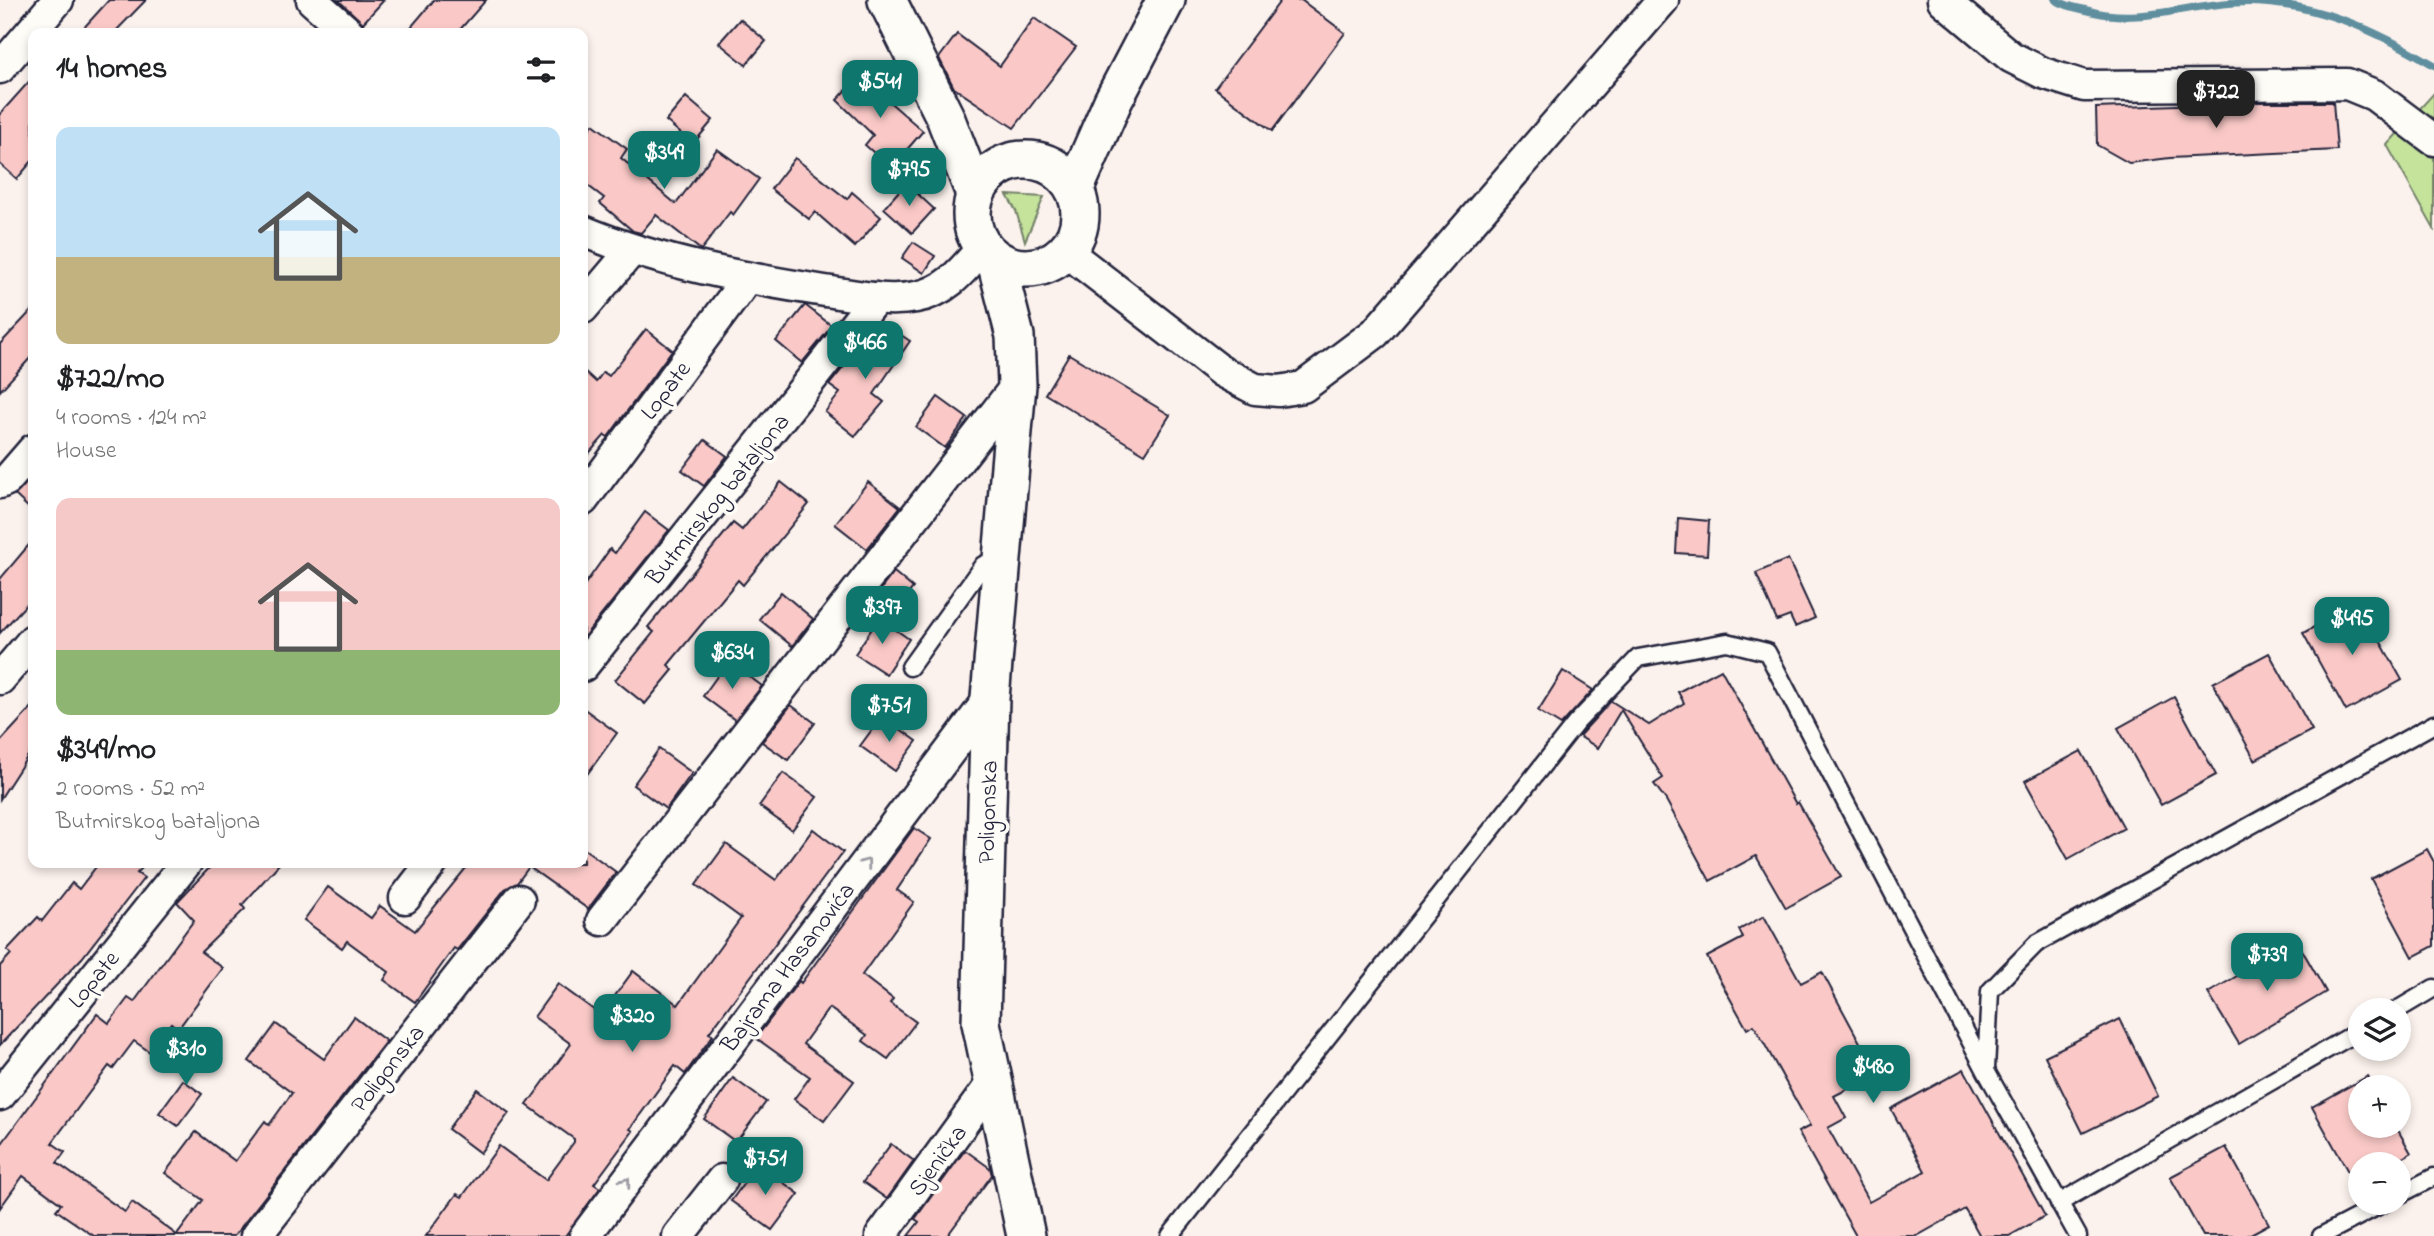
<!DOCTYPE html>
<meta charset="utf-8">
<style>
:root{--surface:#fff;--page:#f6f6f6;--text:#202124;--muted:#757577;--accent:#0f766e}
body{margin:0;font-family:"Indie Flower",sans-serif;background:var(--page);color:var(--text);height:100vh;display:flex;flex-direction:column;font-size:26px;white-space:nowrap}
*{box-sizing:border-box;margin:0}
p{font-size:23px;color:var(--muted)}
.icon{flex:none;width:38px;height:38px;fill:none;stroke:currentColor;stroke-width:2;stroke-linecap:round;stroke-linejoin:round}
.map{position:relative;flex:1;overflow:hidden}
.side{position:absolute;left:28px;top:28px;width:560px;height:840px;display:flex;flex-direction:column;background:var(--surface);border-radius:14px;box-shadow:0 4px 10px #0003}
.side>*{flex:none}
.tools{position:absolute;left:2348px;top:998px;display:grid;gap:14px}
.tools a{display:grid;place-items:center;width:63px;height:63px;border-radius:50%;background:var(--surface);box-shadow:0 4px 10px #0003;font-size:35px}
.price{position:absolute;translate:-50% -60px;padding:0 16px;border-radius:14px;background:var(--accent);color:#fff;font-size:23px;line-height:46px;filter:drop-shadow(0 2px 4px #0008)}
.price::after{content:'';position:absolute;left:50%;top:42px;width:21px;height:16px;margin-left:-10px;background:inherit;clip-path:polygon(0 0,100% 0,50% 100%)}
.price.selected{background:#222;color:#fff}
ul{padding:0;list-style:none}
li{display:grid;align-content:center;gap:14px;height:371px;padding:0 28px}
li span{display:grid;place-items:center;height:217px;border-radius:14px;color:#555}
li>.icon{margin-inline-start:auto}
span .icon{width:126px;height:126px;fill:#fffc;stroke-width:1}
li b{font-size:30px}
h2{display:flex;justify-content:space-between;align-items:center;height:84px;padding:0 28px;font-size:30px}
.map>svg:first-child{display:block}
.green{fill:#c5e39b;stroke:#74826b;stroke-width:2}
.lines{fill:none;stroke-linecap:round;stroke-linejoin:round}
.stream{stroke:#5f8f9f;stroke-width:8}
.building{fill:#fac9c7;stroke:#22223b;stroke-width:2}
.service-casing{stroke:#22223b;stroke-width:21}
.minor-casing{stroke:#22223b;stroke-width:35}
.tertiary-casing{stroke:#22223b;stroke-width:42}
.service{stroke:#fdfcf7;stroke-width:16}
.minor{stroke:#fdfcf7;stroke-width:30}
.tertiary{stroke:#fdfcf7;stroke-width:37}
.oneway{stroke:#9a9aa2}
.labels{text-anchor:middle;stroke-width:7;stroke-linejoin:round;paint-order:stroke}
.street-label{font-size:24px;fill:#22223b;stroke:#fdfcf7}
</style>
<div class="map">
<svg width="2434" height="1236" viewBox="0 0 2434 1236">
<rect width="100%" height="100%" fill="#fcf2ed"/>
<filter id="ink" filterUnits="userSpaceOnUse"><feTurbulence type="fractalNoise" baseFrequency=".0143" numOctaves="2"/><feDisplacementMap in="SourceGraphic" scale="14" xChannelSelector="R" yChannelSelector="G"/><feConvolveMatrix kernelMatrix="1 2 1 2 8 2 1 2 1" color-interpolation-filters="sRGB"/></filter>
<g filter="url(#ink)">
<!-- green -->
<g class="green">
<path d="M2434,93V229L2387,145Z"/>
<path d="M1007,195L1044,197L1025,241L1016,211Z"/>
</g>
<g class="lines">
<!-- stream -->
<path class="stream" d="M2056,0C2065,6 2076,8 2086,10C2142,27 2194,1 2250,2C2318,3 2377,31 2434,65"/>
</g>
<!-- building -->
<g class="building">
<path d="M109,0H146L114,33H79Z"/>
<path d="M338,0H384L363,23Z"/>
<path d="M434,0H486L457,33H406Z"/>
<path d="M1281,0H1301L1345,33L1272,131L1215,88Z"/>
<path d="M1034,18L1076,47L1014,128L954,88L939,58L957,34L1000,66Z"/>
<path d="M740,19L766,41L746,65L719,43Z"/>
<path d="M864,72L888,95L885,98L923,131L891,168L865,145L873,135L837,100Z"/>
<path d="M33,77V160L17,179L0,164V114Z"/>
<path d="M686,97L713,120L693,144L666,121Z"/>
<path d="M2258,102H2333L2337,150L2170,158L2129,163L2097,145L2096,108Z"/>
<path d="M593,124L627,149L621,158L676,204L717,149L759,179L733,215L730,212L701,250L656,215L641,233L633,231L600,203L604,198L583,182V138Z"/>
<path d="M795,158L847,199L852,192L881,217L855,247L815,212L809,219L771,189Z"/>
<path d="M906,183L934,209L912,233L884,208Z"/>
<path d="M913,242L935,256L924,273L902,258Z"/>
<path d="M805,305L832,326L802,363L776,341Z"/>
<path d="M33,309V355L0,391V344Z"/>
<path d="M886,325L910,341L874,394L884,402L855,436L825,412L840,393L829,385L859,348L866,354Z"/>
<path d="M646,329L672,350L608,437L605,435L583,460V370L596,382L603,372L609,376Z"/>
<path d="M1069,354L1170,415L1145,454L1045,394Z"/>
<path d="M938,397L967,418L945,448L916,427Z"/>
<path d="M705,440L727,456L704,486L682,470Z"/>
<path d="M33,476V512L15,495Z"/>
<path d="M781,482L809,504L743,585L738,580L668,665L673,670L645,704L615,680L654,632L648,627L733,523L742,530Z"/>
<path d="M868,482L900,507L867,549L835,524Z"/>
<path d="M645,512L669,530L583,638V587L610,549L615,553Z"/>
<path d="M1678,518L1709,521L1707,555L1676,553Z"/>
<path d="M33,540V597L0,633V579Z"/>
<path d="M1788,559L1815,618L1795,627L1790,616L1777,621L1756,573Z"/>
<path d="M894,572L913,588L889,617L871,602Z"/>
<path d="M781,592L813,619L792,646L759,619Z"/>
<path d="M2359,603L2402,680L2346,711L2303,633Z"/>
<path d="M879,618L909,639L886,674L855,654Z"/>
<path d="M2269,653L2312,730L2255,760L2213,683Z"/>
<path d="M728,661L762,686L735,720L703,696Z"/>
<path d="M1721,669L1796,804L1798,802L1841,877L1786,908L1756,856L1710,881L1666,800L1654,784L1663,778L1621,710L1598,748L1579,736L1611,701L1649,725L1684,703L1678,692Z"/>
<path d="M1563,671L1593,690L1561,725L1538,711Z"/>
<path d="M2174,697L2216,775L2161,805L2118,728Z"/>
<path d="M791,705L815,723L788,760L762,742Z"/>
<path d="M33,706V748L0,799V742Z"/>
<path d="M583,708L617,733L583,780Z"/>
<path d="M882,716L917,741L895,771L860,746Z"/>
<path d="M659,749L692,773L666,809L633,785Z"/>
<path d="M2081,751L2124,828L2068,859L2025,781Z"/>
<path d="M783,773L817,797L792,830L759,806Z"/>
<path d="M914,828L931,839L897,890L914,902L862,975L893,999L890,1003L916,1022L888,1059L863,1041L867,1035L829,1008L803,1044L854,1081L824,1121L794,1099L810,1077L756,1038L799,981L801,983Z"/>
<path d="M813,829L843,852L709,1033L713,1035L685,1074L675,1066L630,1129L633,1131L594,1184L600,1188L565,1236H426L457,1194L462,1197L499,1146L546,1180L574,1142V1139L527,1105L571,1044L534,1017L558,984L601,1015L633,971L678,1005L741,918L696,885L726,844L776,880Z"/>
<path d="M583,848L616,872L588,909L529,867L517,883L505,889L457,950L454,948L415,1002L384,980L389,972L347,941L342,948L304,920L328,887L371,918L380,906L415,931L470,863H583Z"/>
<path d="M2427,849L2434,862V946L2413,957L2371,879Z"/>
<path d="M99,863H147L137,873L144,878L82,958L0,1045V966L11,954L7,950L38,917L42,921L72,883L79,889Z"/>
<path d="M214,863H280L242,905L245,909L201,952L223,968L178,1029L171,1023L150,1052L134,1041L113,1069L109,1066L52,1143L65,1152L57,1163L125,1212L132,1202L177,1235L203,1200L165,1173L196,1132L235,1161L265,1121L269,1125L292,1093L249,1061L276,1024L324,1059L354,1017L386,1041L234,1236H94L56,1210L61,1204L23,1176L0,1208V1146L97,1014L109,1023L128,998L134,1002L194,920L177,902Z"/>
<path d="M1764,916L1801,983L1822,972L1877,1074L1834,1096L1846,1118L1828,1128L1869,1202L1925,1171L1891,1109L1964,1069L2045,1216L2009,1236H1980L1965,1209L1917,1236H1856L1798,1132L1810,1126L1754,1025L1747,1029L1707,957L1743,938L1739,930Z"/>
<path d="M2297,941L2326,992L2239,1044L2208,993Z"/>
<path d="M2120,1019L2158,1096L2083,1133L2045,1056Z"/>
<path d="M2368,1076L2374,1087H2361V1125H2395L2411,1153L2392,1164H2361V1195L2312,1107Z"/>
<path d="M733,1078L766,1102L736,1142L704,1119Z"/>
<path d="M183,1080L202,1094L178,1126L159,1113Z"/>
<path d="M477,1089L509,1113L480,1153L448,1129Z"/>
<path d="M891,1144L914,1161L887,1199L863,1182Z"/>
<path d="M2226,1147L2269,1224L2247,1236H2203L2170,1177Z"/>
<path d="M965,1150L990,1168L992,1175L947,1236H908L919,1222L915,1219Z"/>
<path d="M758,1164L799,1194L772,1230L731,1201Z"/>
</g>
<g class="lines">
<defs>
<g id="service">
<path d="M910,667L983,565L1001,558"/>
<path d="M2397,1010L2434,988"/>
<path d="M1986,1069L1990,991L2036,944L2434,724"/>
<path d="M2399,1195L2434,1177"/>
<path d="M2059,1203L2361,1030"/>
<path d="M1170,1236L1576,723L1638,658L1727,642L1767,652L1986,1071L2078,1236"/>
<path d="M2321,1236L2386,1202"/>
</g>
<g id="minor">
<path d="M312,0L349,33"/>
<path d="M1943,0L2011,57L2043,73L2084,86L2347,84L2374,95L2434,140"/>
<path d="M0,68L58,0"/>
<path d="M583,231C660,263 743,278 825,291C854,295 886,303 916,297C946,292 963,270 982,248"/>
<path d="M1067,252L1221,371L1255,389L1279,391L1303,387L1375,333L1663,0"/>
<path d="M583,308L632,250"/>
<path d="M0,483L7,480L33,450"/>
<path d="M583,500L747,279"/>
<path d="M583,666L876,298"/>
<path d="M0,679L33,640"/>
<path d="M405,898L432,863"/>
<path d="M602,920L1017,385"/>
<path d="M0,1095L186,863"/>
<path d="M256,1236L519,900"/>
<path d="M585,1236L990,698"/>
<path d="M678,1236L722,1180"/>
<path d="M881,1236L992,1083"/>
</g>
<g id="tertiary">
<path d="M887,0L945,117L975,194"/>
<circle cx="1026" cy="214" r="54"/>
<path d="M1075,188L1113,101L1166,0"/>
<path d="M996,261L1015,336L1017,385L990,698L981,1023L1026,1236"/>
</g>
</defs>
<!-- service casing -->
<use href="#service" class="service-casing"/>
<!-- minor casing -->
<use href="#minor" class="minor-casing"/>
<!-- tertiary casing -->
<use href="#tertiary" class="tertiary-casing"/>
<!-- service -->
<use href="#service" class="service"/>
<!-- minor -->
<use href="#minor" class="minor"/>
<!-- tertiary -->
<use href="#tertiary" class="tertiary"/>
</g>
<!-- one-way arrows -->
<defs><path id="oneway-chevron" d="M-2-3.5L2.5 0L-2 3.5" fill="none" stroke-width="1.6" stroke-linecap="round" stroke-linejoin="round" transform="scale(1.75)"/></defs>
<g class="oneway">
<use href="#oneway-chevron" transform="translate(866 863) rotate(-53)"/>
<use href="#oneway-chevron" transform="translate(626 1182) rotate(-53)"/>
</g>
</g>
<g class="labels">
<!-- street labels -->
<g class="street-label">
<text transform="translate(665 390) rotate(-53)" y="8">Lopate</text>
<text transform="translate(717 499) rotate(-51)" y="8">Butmirskog bataljona</text>
<text transform="translate(987 812) rotate(-88)" y="8">Poligonska</text>
<text transform="translate(787 967) rotate(-53)" y="8">Bajrama Hasanovića</text>
<text transform="translate(93 979) rotate(-51)" y="8">Lopate</text>
<text transform="translate(387 1068) rotate(-52)" y="8">Poligonska</text>
<text transform="translate(937 1160) rotate(-54)" y="8">Sjenička</text>
</g>
</g>
</svg>
<div class="tools">
<a><svg class="icon" aria-label="layers" viewBox="0 0 24 24"><path d="M12 4l9 5-9 5-9-5zM3 14l9 5 9-5"/></svg></a>
<a>+</a>
<a>−</a>
</div>
<b class="price" style="left:880px;top:120px">$541</b>
<b class="price selected" style="left:2216px;top:130px">$722</b>
<b class="price" style="left:664px;top:191px">$349</b>
<b class="price" style="left:909px;top:208px">$795</b>
<b class="price" style="left:865px;top:381px">$466</b>
<b class="price" style="left:882px;top:646px">$397</b>
<b class="price" style="left:2352px;top:657px">$495</b>
<b class="price" style="left:732px;top:691px">$634</b>
<b class="price" style="left:889px;top:744px">$751</b>
<b class="price" style="left:2267px;top:993px">$739</b>
<b class="price" style="left:632px;top:1054px">$320</b>
<b class="price" style="left:186px;top:1087px">$310</b>
<b class="price" style="left:1873px;top:1105px">$480</b>
<b class="price" style="left:765px;top:1197px">$751</b>
<section class="side">
<h2>14 homes<svg class="icon" aria-label="filters" viewBox="0 0 24 24"><path d="M4 7h16M4 17h16"/><circle cx="9" cy="7" r="2"/><circle cx="15" cy="17" r="2"/></svg></h2>
<ul>
<li><span style="background:linear-gradient(#bfe0f5 60%,#c2b280 0)"><svg class="icon" aria-label="home" viewBox="0 0 24 24"><path d="M3 11l9-7 9 7M6 9v11h12V9"/></svg></span><div><b>$722/mo</b><p>4 rooms · 124 m²</p><p>House</p></div></li>
<li><span style="background:linear-gradient(#f6c9c9 70%,#8fb573 0)"><svg class="icon" aria-label="home" viewBox="0 0 24 24"><path d="M3 11l9-7 9 7M6 9v11h12V9"/></svg></span><div><b>$349/mo</b><p>2 rooms · 52 m²</p><p>Butmirskog bataljona</p></div></li>
</ul>
</section>
</div>
